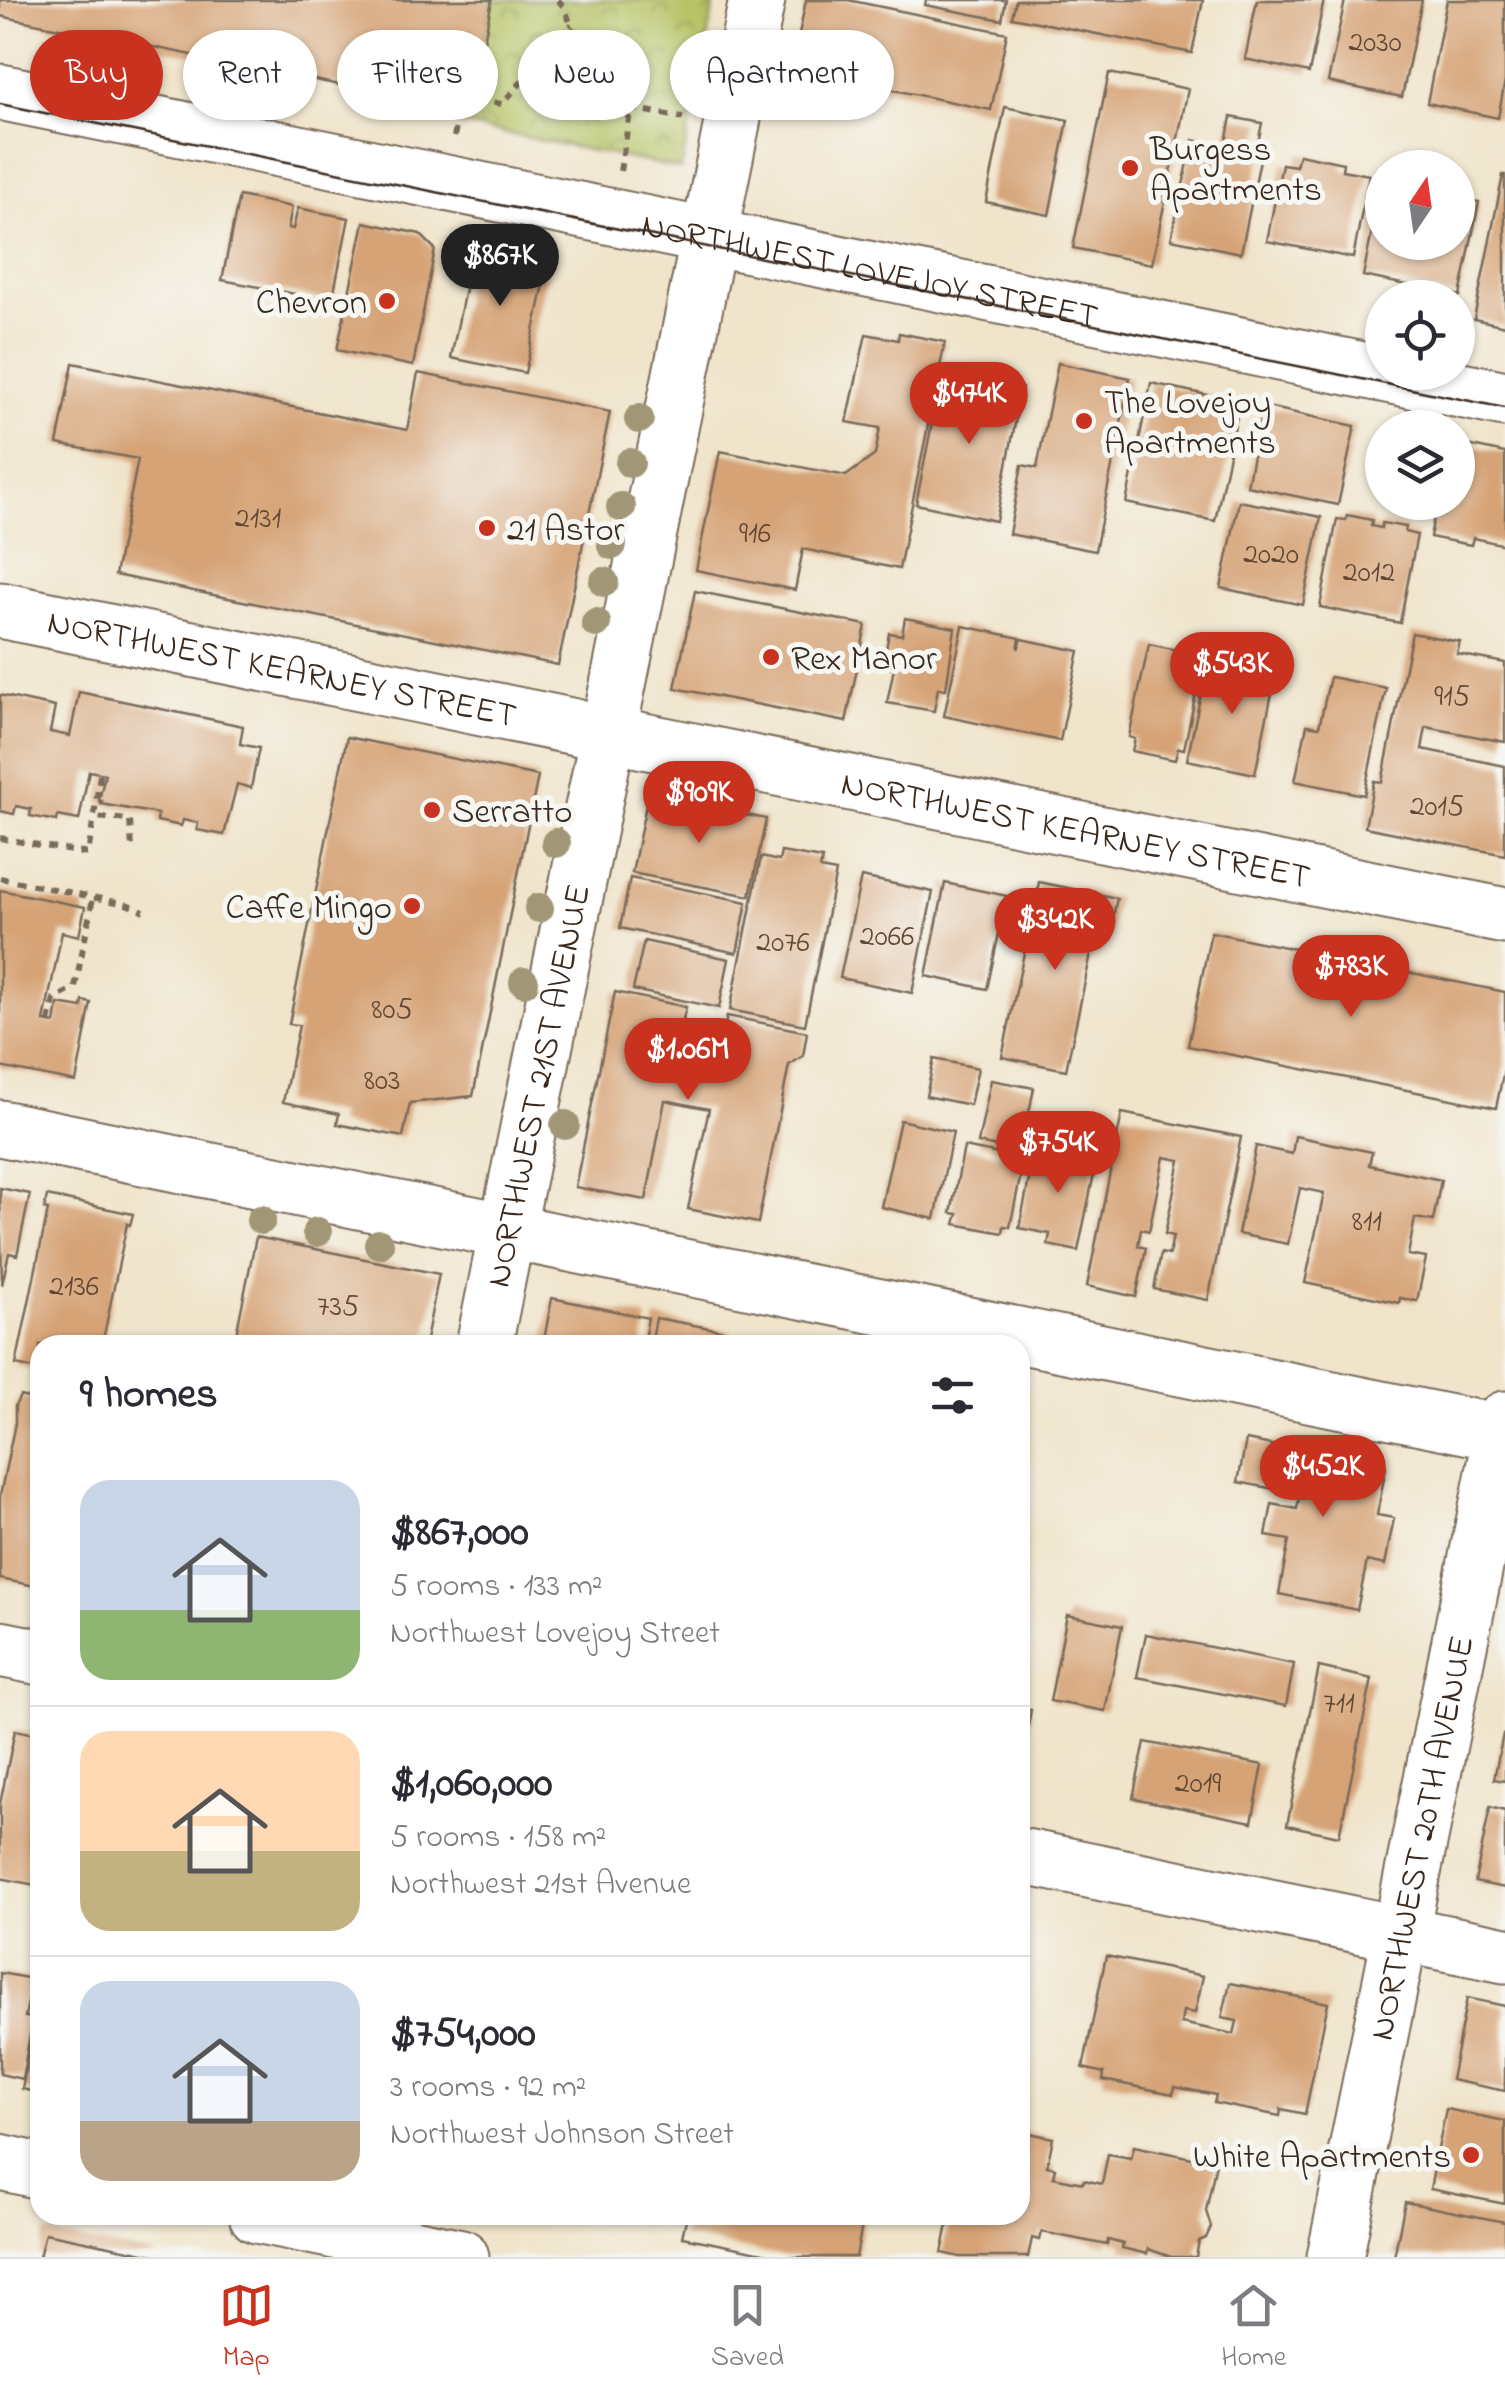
<!DOCTYPE html>
<meta charset="utf-8">
<style>
:root{--surface:#fff;--page:#f7f7f7;--text:#2b2b33;--muted:#7c7c81;--line:#e1e1e2;--accent:#c8321e}
body{margin:0;font-family:"Indie Flower",sans-serif;background:var(--page);color:var(--text);height:100vh;display:flex;flex-direction:column;font-size:38px;white-space:nowrap}
*{box-sizing:border-box;margin:0}
p{font-size:32px;color:var(--muted)}
.icon{flex:none;width:55px;height:55px;fill:none;stroke:currentColor;stroke-width:2;stroke-linecap:round;stroke-linejoin:round}
.map{position:relative;flex:1;overflow:hidden}
.side{position:absolute;left:30px;top:1335px;width:1000px;height:890px;display:flex;flex-direction:column;background:var(--surface);border-radius:30px;box-shadow:0 2px 8px #0004}
.side>*{flex:none}
.banner{position:absolute;left:30px;top:30px;width:1000px;height:90px;display:flex;gap:20px}
.needle{width:65px;rotate:13deg}
.controls{position:absolute;left:1365px;top:150px;display:grid;gap:20px}
.controls a{display:grid;place-items:center;width:110px;height:110px;border-radius:50%;background:var(--surface);box-shadow:0 2px 8px #0004;font-size:50px}
.price{position:absolute;translate:-50% -85px;padding:0 22px;border-radius:35px;background:var(--accent);color:#fff;font-size:32px;line-height:65px;filter:drop-shadow(0 2px 5px #0008)}
.price::after{content:'';position:absolute;left:50%;top:60px;width:30px;height:22px;margin-left:-15px;background:inherit;clip-path:polygon(0 0,100% 0,50% 100%)}
.price.on{background:#222;color:#fff}
ul{padding:0;list-style:none}
li{display:flex;align-items:center;gap:30px;height:250px;padding:0 50px}
li+li{border-top:2px solid var(--line)}
li span{display:grid;place-items:center;flex:none;width:280px;height:200px;border-radius:30px;color:#555}
li>.icon{margin-inline-start:auto}
span .icon{width:120px;height:120px;fill:#fffc;stroke-width:1}
li b{font-size:42px}
h2{display:flex;justify-content:space-between;align-items:center;height:120px;padding:0 50px;font-size:42px}
.pill{padding:0 35px;border-radius:45px;background:var(--surface);box-shadow:0 2px 8px #0004;font-size:35px;line-height:90px}
.pill.on{background:var(--accent);color:#fff}
.tabs{display:flex;justify-content:space-around;align-items:center;height:140px;border-top:2px solid var(--line);background:var(--surface);font-size:28px;color:var(--muted)}
.tabs a{display:grid;justify-items:center;gap:5px}
.tabs .on{color:var(--accent)}
.map>svg:first-child{display:block}
.park{fill:url(#park-crowns);stroke:#787642;stroke-width:2.5}
.building{fill:#d6a376}
.lines{fill:none;stroke-linecap:round;stroke-linejoin:round}
.minor-casing{stroke:#7a6b5a;stroke-width:59}
.major-casing{stroke:#7a6b5a;stroke-width:59}
.path{stroke:#7a6b5a;stroke-width:6;stroke-dasharray:8 8;stroke-linecap:butt}
.minor{stroke:#fff;stroke-width:55}
.major{stroke:#fff;stroke-width:55}
.tram{stroke:#3b2a1e;stroke-width:2.5}
.tree{fill:#a19777}
.poi-dot{fill:#c8321e;stroke:#f6f6f2;stroke-width:4}
.labels{text-anchor:middle;stroke-width:10;stroke-linejoin:round;paint-order:stroke}
.number-label{font-size:30px;fill:#624834}
.poi-label{font-size:35px;fill:#3b2a1e;stroke:#f6f6f2;text-anchor:start}
.street-label{font-size:35px;fill:#3b2a1e;stroke:#f6f6f2}
</style>
<div class="map">
<svg width="1505" height="2257" viewBox="0 0 1505 2257">
<defs>
<pattern id="park-crowns" width="20" height="18" patternUnits="userSpaceOnUse" patternTransform="scale(2.5)"><rect width="20" height="18" fill="#b6c365"/><path d="M2 6a3 3 0 1 1 6 0M12 15a3 3 0 1 1 6 0" fill="none" stroke="#959f53"/></pattern>
</defs>
<rect width="100%" height="100%" fill="#f6f6f2"/>
<filter id="ink" filterUnits="userSpaceOnUse"><feTurbulence type="fractalNoise" baseFrequency=".01" numOctaves="2"/><feDisplacementMap in="SourceGraphic" scale="20" xChannelSelector="R" yChannelSelector="G"/><feConvolveMatrix kernelMatrix="1 2 1 2 8 2 1 2 1" color-interpolation-filters="sRGB"/></filter>
<filter id="wash" filterUnits="userSpaceOnUse"><feTurbulence type="fractalNoise" baseFrequency=".0048" numOctaves="4" result="noise"/><feDisplacementMap in="SourceGraphic" scale="40" xChannelSelector="R" yChannelSelector="G"/><feGaussianBlur stdDeviation="2.25" result="paint"/><feColorMatrix in="noise" values="0 0 0 0 0 0 0 0 0 0 0 0 0 0 0 0 0 1.4 0 .05"/><feComposite in="paint" operator="in"/></filter>
<g filter="url(#wash)">
<rect width="100%" height="100%" fill="#f0e4ca"/>
<!-- park -->
<path class="park" d="M492,0H715L681,169L445,121L453,82L475,86Z"/>
<g id="blocks">
<!-- building -->
<g class="building">
<path d="M0,0H492L475,87L453,82L448,107L0,16Z"/>
<path d="M806,0H848L1007,33L991,110L792,69Z"/>
<path d="M926,0H1006L1002,20L925,5Z"/>
<path d="M1016,0H1203L1192,53L1012,17Z"/>
<path d="M1257,0H1324L1309,73L1245,59Z"/>
<path d="M1345,0H1422L1402,97L1328,82Z"/>
<path d="M1447,0H1505V81L1498,118L1427,103Z"/>
<path d="M1109,73L1188,89L1152,264L1073,248Z"/>
<path d="M1005,107L1068,120L1049,215L986,202Z"/>
<path d="M1231,117L1262,123L1256,153L1261,155L1241,253L1171,239L1193,140L1225,147Z"/>
<path d="M1299,154L1343,163L1342,170L1369,175L1353,258L1267,241L1282,164L1296,166Z"/>
<path d="M1503,175H1505V326L1474,319Z"/>
<path d="M1381,188L1382,242H1458V198L1479,202L1460,296L1363,276Z"/>
<path d="M239,196L292,207L288,228L293,229L298,208L349,218L332,301L222,280Z"/>
<path d="M364,222L420,234L435,249L413,366L337,350Z"/>
<path d="M474,245L549,261L525,373L451,358Z"/>
<path d="M899,333L945,342L899,569L803,549L795,590L696,570L720,451L846,476L875,455L880,428L847,422L866,334L898,340Z"/>
<path d="M73,363L407,430L418,373L610,412L558,665L115,575L138,459L57,444Z"/>
<path d="M1058,363L1130,378L1095,551L1009,534L1022,465L1037,468Z"/>
<path d="M942,373L1022,388L996,521L916,504Z"/>
<path d="M1151,383L1240,402L1215,521L1126,503Z"/>
<path d="M1263,406L1355,426L1338,505L1247,486Z"/>
<path d="M1458,443L1505,453V545L1473,538L1471,545L1430,537L1437,502H1458Z"/>
<path d="M1239,501L1321,517L1303,605L1221,588Z"/>
<path d="M1347,515L1372,520L1371,526L1381,528L1382,523L1406,527L1405,532L1417,535L1400,623L1320,607L1337,519L1346,520Z"/>
<path d="M695,591L866,625L846,722L675,688Z"/>
<path d="M905,618L955,628L946,689L938,688L934,711L887,703L894,668L883,666L889,633L902,635Z"/>
<path d="M963,626L1020,638L1018,649L1022,639L1079,651L1060,741L944,716Z"/>
<path d="M1412,633L1460,642L1457,654L1505,663V742L1426,727L1422,749L1505,766V855L1365,827L1374,781L1382,782Z"/>
<path d="M1149,644L1204,656L1184,749L1178,748L1175,760L1132,751L1135,739L1129,737Z"/>
<path d="M1208,660L1276,674L1255,774L1187,760Z"/>
<path d="M1330,677L1386,688L1364,795L1295,781L1307,725L1319,727Z"/>
<path d="M79,692L243,726L240,744L259,748L251,788L237,784L224,835L197,830L198,823L183,820L181,826L157,821L158,814L101,804L102,801H99L105,774L89,771L79,820L58,816L57,821L30,816L31,809L16,806L14,814L0,811V695L55,707L50,732L70,736Z"/>
<path d="M347,737L538,776L473,1096L410,1103L403,1137L337,1124L339,1114L283,1102L299,1025L289,1024Z"/>
<path d="M648,795L766,819L750,896L632,873Z"/>
<path d="M781,852L822,859L820,869L836,872L805,1025L730,1010L761,857L779,861Z"/>
<path d="M861,877L933,892L912,993L840,978Z"/>
<path d="M630,878L747,902L737,953L620,928Z"/>
<path d="M1039,882L1117,898L1109,938L1095,935L1066,1070L1002,1057Z"/>
<path d="M945,883L1007,896L987,989L926,976Z"/>
<path d="M0,890L85,907L79,936L62,932L44,1021L55,1023L58,1004L82,1008L83,1001L91,1003L76,1082L0,1067Z"/>
<path d="M1211,932L1505,992V1065L1496,1108L1188,1046Z"/>
<path d="M644,941L729,959L719,1008L633,990Z"/>
<path d="M615,992L686,1007L683,1019L686,1026L717,1034L724,1029L727,1016L807,1032L803,1056L789,1065L758,1223L688,1209L709,1109L665,1100L646,1200L575,1187Z"/>
<path d="M934,1059L978,1068L970,1105L926,1096Z"/>
<path d="M991,1080L1034,1088L1021,1152L978,1143Z"/>
<path d="M1122,1113L1241,1137L1208,1300L1154,1289L1161,1253L1169,1255L1173,1236L1165,1234L1180,1160L1164,1157L1149,1231L1141,1229L1138,1246L1146,1248L1136,1297L1087,1286Z"/>
<path d="M900,1120L953,1132L935,1219L881,1207Z"/>
<path d="M1295,1136L1372,1152L1369,1165L1441,1180L1433,1221L1415,1218L1408,1255L1426,1258L1417,1301L1400,1298L1399,1303L1305,1283L1324,1193L1300,1188L1288,1244L1238,1234L1256,1146L1292,1154Z"/>
<path d="M1036,1146L1097,1159L1078,1251L1048,1245L1050,1234L1019,1228Z"/>
<path d="M964,1147L1024,1159L1010,1227L1004,1226L1003,1233L955,1224L958,1214L951,1213Z"/>
<path d="M0,1188L30,1194L17,1255L9,1253L2,1285Z"/>
<path d="M47,1196L133,1214L130,1225L127,1224L102,1345H40V1370L16,1365L48,1210L44,1209Z"/>
<path d="M256,1237L439,1274L425,1345H284L236,1335Z"/>
<path d="M552,1298L648,1318L643,1345H543Z"/>
<path d="M656,1318L731,1332L729,1345H651Z"/>
<path d="M20,1396L40,1401V1587L0,1579V1496L15,1423V1406Z"/>
<path d="M1246,1440L1386,1467L1377,1515L1394,1518L1385,1565L1367,1561L1357,1610L1279,1594L1289,1540L1266,1536L1272,1504L1297,1509L1300,1494L1238,1482Z"/>
<path d="M1067,1615L1122,1626L1105,1711L1050,1701Z"/>
<path d="M1146,1634L1294,1664L1286,1706L1137,1677Z"/>
<path d="M1319,1667L1372,1679L1339,1836L1287,1825Z"/>
<path d="M1020,1708L1031,1710L1022,1760H1020Z"/>
<path d="M15,1730L40,1735V1886L0,1878V1804Z"/>
<path d="M1503,1734H1505V1781L1494,1779Z"/>
<path d="M1145,1742L1263,1765L1252,1822L1133,1798Z"/>
<path d="M1490,1807L1505,1811V1888L1475,1882Z"/>
<path d="M1106,1956L1203,1976L1195,2013L1183,2011L1181,2023L1234,2034L1237,2021L1222,2018L1230,1983L1328,2003L1305,2114L1281,2109L1280,2116L1214,2103L1216,2095L1175,2087L1173,2094L1103,2080L1104,2073L1083,2068Z"/>
<path d="M0,1973L33,1979L25,2017L33,2018L22,2079L0,2074Z"/>
<path d="M1467,1998L1505,2006V2091L1451,2080Z"/>
<path d="M38,2006H40V2093L22,2089Z"/>
<path d="M1446,2109L1505,2121V2204L1430,2189Z"/>
<path d="M1020,2131L1053,2138L1047,2166L1055,2168L1053,2177L1083,2183L1084,2180L1102,2184L1108,2154L1131,2158L1134,2146L1216,2163L1206,2211L1211,2227L1206,2238L1199,2241L1196,2257H1171L1148,2249L1147,2254L1122,2248L1123,2244L1108,2240L1107,2245L1042,2232L1040,2240L1032,2238L1028,2257H960L942,2253L950,2215H1020Z"/>
<path d="M1405,2202L1505,2222V2257H1394Z"/>
<path d="M687,2215H864L856,2257H784L682,2237Z"/>
<path d="M45,2233L154,2255V2257H39Z"/>
</g>
</g>
</g>
<g filter="url(#ink)">
<use href="#blocks" fill-opacity="0" stroke="#7a6b5a" stroke-width="2.5"/>
<g class="lines">
<defs>
<g id="minor">
<path id="s1" d="M0,610L1505,916"/>
<path d="M0,1128L1505,1434"/>
<path id="s2" d="M484,1345L757,0"/>
<path d="M0,1649L40,1657"/>
<path d="M1020,1856L1505,1955"/>
<path d="M0,2162L40,2171"/>
<path d="M257,2215L461,2257"/>
<path id="s3" d="M1335,2257L1505,1419"/>
</g>
<g id="major">
<path id="s4" d="M0,92L1505,399"/>
</g>
</defs>
<!-- minor casing -->
<use href="#minor" class="minor-casing"/>
<!-- major casing -->
<use href="#major" class="major-casing"/>
<!-- path -->
<g class="path">
<path d="M558,0L564,7C581,48 588,88 631,108"/>
<path d="M462,97L502,104L572,25"/>
<path d="M454,137L464,84"/>
<path d="M620,171L631,108L683,118"/>
<path d="M100,775L94,817L130,820L132,849"/>
<path d="M0,838L88,854L94,817"/>
<path d="M0,878L126,904L144,911"/>
<path d="M49,1022L54,999L75,988L93,898"/>
</g>
<!-- minor -->
<use href="#minor" class="minor"/>
<!-- major -->
<use href="#major" class="major"/>
<!-- tram -->
<path class="tram" d="M0,104L1505,408"/>
</g>
<!-- trees -->
<g class="tree">
<circle cx="639" cy="419" r="15"/>
<circle cx="630" cy="463" r="15"/>
<circle cx="621" cy="507" r="15"/>
<circle cx="612" cy="545" r="15"/>
<circle cx="604" cy="582" r="15"/>
<circle cx="596" cy="623" r="15"/>
<circle cx="556" cy="843" r="15"/>
<circle cx="539" cy="908" r="15"/>
<circle cx="524" cy="982" r="15"/>
<circle cx="565" cy="1125" r="15"/>
<circle cx="261" cy="1220" r="15"/>
<circle cx="317" cy="1232" r="15"/>
<circle cx="379" cy="1244" r="15"/>
</g>
</g>
<!-- markers -->
<g class="poi-dot">
<circle cx="1130" cy="168" r="10"/>
<circle cx="387" cy="301" r="10"/>
<circle cx="1084" cy="421" r="10"/>
<circle cx="487" cy="528" r="10"/>
<circle cx="771" cy="657" r="10"/>
<circle cx="432" cy="810" r="10"/>
<circle cx="412" cy="906" r="10"/>
<circle cx="1471" cy="2155" r="10"/>
</g>
<g class="labels">
<!-- number labels -->
<g class="number-label">
<text x="1375" y="51">2030</text>
<text x="258" y="527">2131</text>
<text x="755" y="542">916</text>
<text x="1271" y="563">2020</text>
<text x="1369" y="581">2012</text>
<text x="1452" y="705">915</text>
<text x="1437" y="815">2015</text>
<text x="887" y="945">2066</text>
<text x="783" y="951">2076</text>
<text x="392" y="1018">805</text>
<text x="382" y="1089">803</text>
<text x="1367" y="1230">811</text>
<text x="74" y="1295">2136</text>
<text x="338" y="1315">735</text>
<text x="1339" y="1712">711</text>
<text x="1198" y="1792">2019</text>
</g>
<!-- poi labels -->
<g class="poi-label">
<text x="1150" y="160">Burgess<tspan x="1150" dy="40">Apartments</tspan></text>
<text x="367" y="313" text-anchor="end">Chevron</text>
<text x="1104" y="413">The Lovejoy<tspan x="1104" dy="40">Apartments</tspan></text>
<text x="507" y="540">21 Astor</text>
<text x="791" y="669">Rex Manor</text>
<text x="452" y="822">Serratto</text>
<text x="392" y="918" text-anchor="end">Caffe Mingo</text>
<text x="1451" y="2167" text-anchor="end">White Apartments</text>
</g>
<!-- street labels -->
<g class="street-label">
<text dy="12" stroke="none"><textPath href="#s4" startOffset="888">NORTHWEST LOVEJOY STREET</textPath></text>
<text dy="12" stroke="none"><textPath href="#s1" startOffset="288">NORTHWEST KEARNEY STREET</textPath></text>
<text dy="12" stroke="none"><textPath href="#s1" startOffset="1098">NORTHWEST KEARNEY STREET</textPath></text>
<text dy="12" stroke="none"><textPath href="#s2" startOffset="265">NORTHWEST 21ST AVENUE</textPath></text>
<text dy="12" stroke="none"><textPath href="#s3" startOffset="428">NORTHWEST 20TH AVENUE</textPath></text>
</g>
</g>
</svg>
<div class="controls">
<a><svg class="needle" viewBox="-14 -14 28 28"><path d="M0-13l5 13h-10z" fill="#e53935"/><path d="M0 13l5-13h-10z" fill="#7c7c81"/></svg></a>
<a><svg class="icon" aria-label="locate" viewBox="0 0 24 24"><circle cx="12" cy="12" r="6"/><path d="M12 2v4M12 18v4M2 12h4M18 12h4"/></svg></a>
<a><svg class="icon" aria-label="layers" viewBox="0 0 24 24"><path d="M12 4l9 5-9 5-9-5zM3 14l9 5 9-5"/></svg></a>
</div>
<b class="price on" style="left:500px;top:309px">$867K</b>
<b class="price" style="left:969px;top:447px">$474K</b>
<b class="price" style="left:1232px;top:717px">$543K</b>
<b class="price" style="left:699px;top:846px">$909K</b>
<b class="price" style="left:1055px;top:973px">$342K</b>
<b class="price" style="left:1351px;top:1020px">$783K</b>
<b class="price" style="left:688px;top:1103px">$1.06M</b>
<b class="price" style="left:1058px;top:1196px">$754K</b>
<b class="price" style="left:1323px;top:1520px">$452K</b>
<div class="banner">
<a class="pill on">Buy</a>
<a class="pill">Rent</a>
<a class="pill">Filters</a>
<a class="pill">New</a>
<a class="pill">Apartment</a>
</div>
<section class="side">
<h2>9 homes<svg class="icon" aria-label="filters" viewBox="0 0 24 24"><path d="M4 7h16M4 17h16"/><circle cx="9" cy="7" r="2"/><circle cx="15" cy="17" r="2"/></svg></h2>
<ul>
<li><span style="background:linear-gradient(#c9d6e8 65%,#8fb573 0)"><svg class="icon" aria-label="home" viewBox="0 0 24 24"><path d="M3 11l9-7 9 7M6 9v11h12V9"/></svg></span><div><b>$867,000</b><p>5 rooms · 133 m²</p><p>Northwest Lovejoy Street</p></div></li>
<li><span style="background:linear-gradient(#ffd9b3 60%,#c2b280 0)"><svg class="icon" aria-label="home" viewBox="0 0 24 24"><path d="M3 11l9-7 9 7M6 9v11h12V9"/></svg></span><div><b>$1,060,000</b><p>5 rooms · 158 m²</p><p>Northwest 21st Avenue</p></div></li>
<li><span style="background:linear-gradient(#c9d6e8 70%,#b9a48a 0)"><svg class="icon" aria-label="home" viewBox="0 0 24 24"><path d="M3 11l9-7 9 7M6 9v11h12V9"/></svg></span><div><b>$754,000</b><p>3 rooms · 92 m²</p><p>Northwest Johnson Street</p></div></li>
</ul>
</section>
</div>
<nav class="tabs">
<a class="on"><svg class="icon" aria-label="map" viewBox="0 0 24 24"><path d="M3 6l6-2 6 2 6-2v14l-6 2-6-2-6 2zM9 4v14M15 6v14"/></svg>Map</a>
<a><svg class="icon" aria-label="saved" viewBox="0 0 24 24"><path d="M7 4h10v16l-5-4-5 4z"/></svg>Saved</a>
<a><svg class="icon" aria-label="home" viewBox="0 0 24 24"><path d="M3 11l9-7 9 7M6 9v11h12V9"/></svg>Home</a>
</nav>
